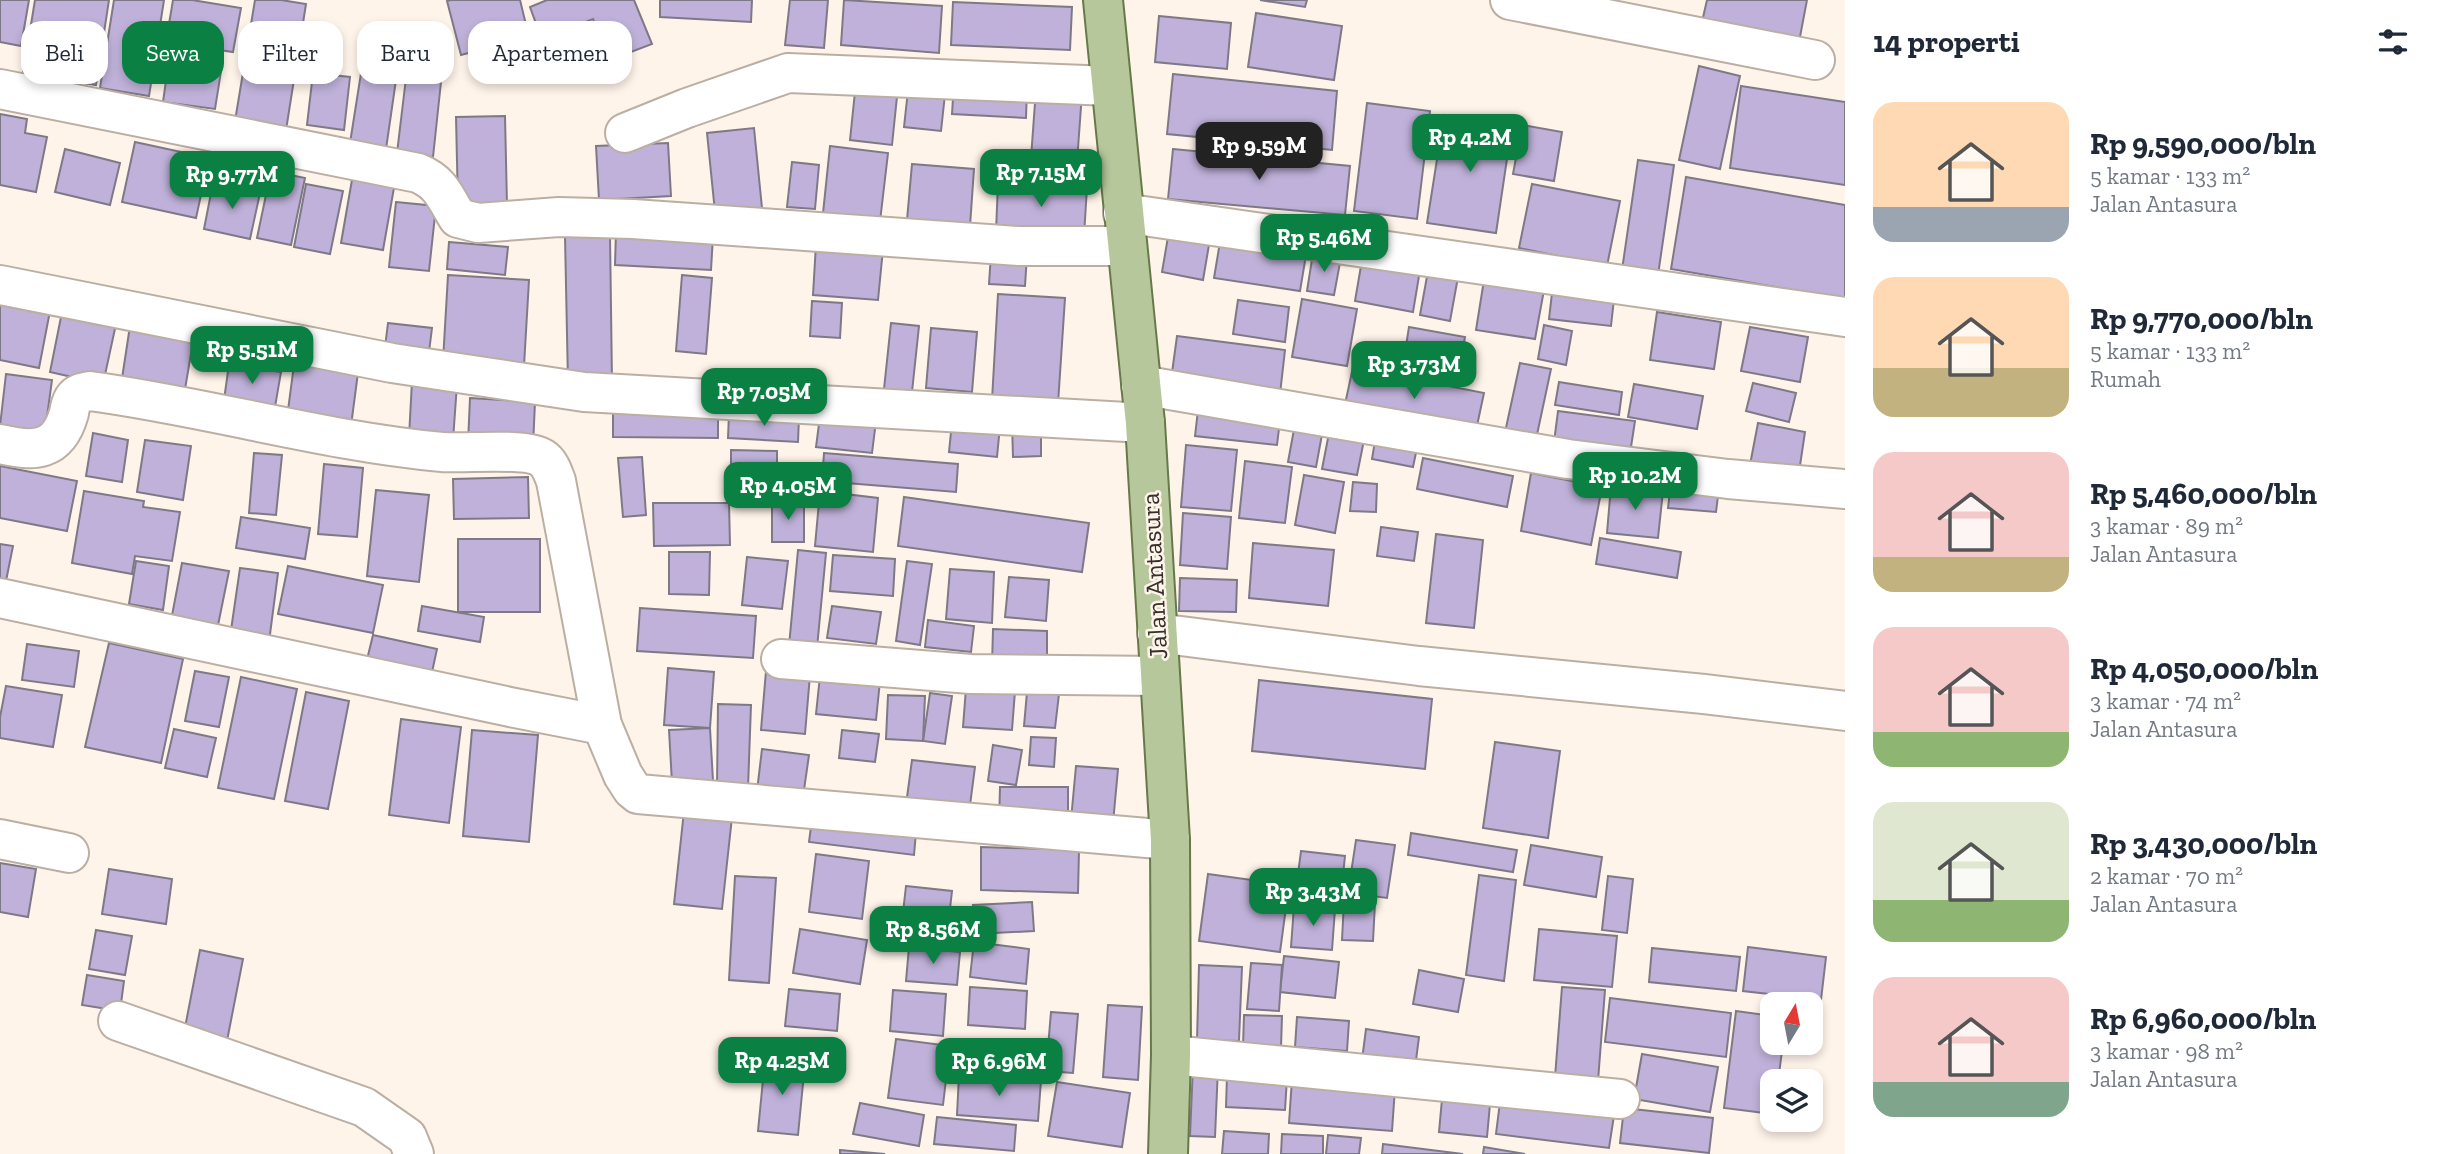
<!DOCTYPE html>
<html lang="id">
<meta charset="utf-8">
<style>
:root{--surface:#fff;--page:#f6f6f7;--text:#1f2937;--muted:#747a83;--accent:#0b8043}
body{margin:0;font-family:"Zilla Slab",serif;background:var(--page);color:var(--text);height:100vh;display:flex;flex-direction:column;font-size:26px;white-space:nowrap}
*{box-sizing:border-box;margin:0}
p{font-size:23px;color:var(--muted)}
.icon{flex:none;width:38px;height:38px;fill:none;stroke:currentColor;stroke-width:2;stroke-linecap:round;stroke-linejoin:round}
.map{position:relative;flex:1;overflow:hidden}
.drawer{display:flex;flex-direction:column;background:var(--surface);width:595px}
.drawer>*{flex:none}
.banner{position:absolute;left:21px;top:21px;width:665px;height:63px;display:flex;gap:14px}
.needle{width:46px;rotate:10deg}
.controls{position:absolute;left:1760px;top:992px;display:grid;gap:14px}
.controls a{display:grid;place-items:center;width:63px;height:63px;border-radius:14px;background:var(--surface);box-shadow:0 4px 10px #0003;font-size:35px}
.price{position:absolute;translate:-50% -60px;padding:0 16px;border-radius:14px;background:var(--accent);color:#fff;font-size:23px;line-height:46px;filter:drop-shadow(0 2px 4px #0008)}
.price::after{content:'';position:absolute;left:50%;top:42px;width:21px;height:16px;margin-left:-10px;background:inherit;clip-path:polygon(0 0,100% 0,50% 100%)}
.price.on{background:#222;color:#fff}
ul{padding:0;list-style:none}
li{display:flex;align-items:center;gap:21px;height:175px;padding:0 28px}
li span{display:grid;place-items:center;flex:none;width:196px;height:140px;border-radius:21px;color:#555}
li>.icon{margin-inline-start:auto}
span .icon{width:84px;height:84px;fill:#fffc;stroke-width:1}
li b{font-size:30px}
h2{display:flex;justify-content:space-between;align-items:center;height:84px;padding:0 28px;font-size:30px}
.chip{padding:0 24px;border-radius:21px;background:var(--surface);box-shadow:0 4px 10px #0003;font-size:24px;line-height:63px}
.chip.on{background:var(--accent);color:#fff}
main{display:flex;flex:1;min-height:0}
.map>svg:first-child{display:block}
.building{fill:#bfb1d9;stroke:#7e7987;stroke-width:2}
.lines{fill:none;stroke-linecap:round;stroke-linejoin:round}
.minor-casing{stroke:#bbafa3;stroke-width:42}
.major-casing{stroke:#687949;stroke-width:42}
.minor{stroke:#fff;stroke-width:38}
.major{stroke:#b5c79b;stroke-width:38}
.labels{text-anchor:middle;stroke-width:5;stroke-linejoin:round;paint-order:stroke}
.street-label{font-size:26px;fill:#35302b;stroke:#fff4ea}
</style>
<main>
<div class="map">
<svg width="1845" height="1154" viewBox="0 0 1845 1154">
<rect width="100%" height="100%" fill="#fff4ea"/>
<!-- building -->
<g class="building">
<path d="M0,0H29L21,46L0,42Z"/>
<path d="M35,0H109L96,85L23,73Z"/>
<path d="M114,0H164L149,96L100,88Z"/>
<path d="M173,0H192L241,8L233,52L166,42Z"/>
<path d="M255,0H281L306,4L286,130L235,121Z"/>
<path d="M451,0H520L529,37L461,55L447,1Z"/>
<path d="M547,0H634L652,44L610,60L593,19L572,27L585,62L554,73L530,7Z"/>
<path d="M660,0H752L751,22L660,17Z"/>
<path d="M790,0H828L824,48L785,45Z"/>
<path d="M844,0L942,6L939,53L841,45Z"/>
<path d="M1260,0H1307L1305,7Z"/>
<path d="M1707,0H1807L1799,42L1702,22Z"/>
<path d="M953,2L1072,7L1070,50L951,45Z"/>
<path d="M1256,13L1342,26L1334,80L1248,67Z"/>
<path d="M1159,16L1231,23L1227,69L1155,62Z"/>
<path d="M170,52L223,59L215,109L163,102Z"/>
<path d="M1699,66L1740,76L1720,169L1679,160Z"/>
<path d="M362,67L397,73L386,149L350,143Z"/>
<path d="M313,73L350,77L344,130L307,125Z"/>
<path d="M1173,74L1337,91L1332,150L1167,134Z"/>
<path d="M406,78L441,82L433,157L397,153Z"/>
<path d="M909,81L946,85L941,131L904,127Z"/>
<path d="M856,82L898,87L892,145L850,140Z"/>
<path d="M954,83L1027,88L1026,118L952,114Z"/>
<path d="M1741,86L1845,102V185L1730,168Z"/>
<path d="M1036,89L1082,93L1076,176L1030,172Z"/>
<path d="M1367,103L1430,111L1417,219L1354,211Z"/>
<path d="M0,114L27,119L25,133L47,137L36,192L0,185Z"/>
<path d="M1444,115L1512,125L1496,233L1427,223Z"/>
<path d="M505,116L507,205H458L456,117Z"/>
<path d="M1522,125L1562,132L1554,181L1513,174Z"/>
<path d="M754,128L762,208L715,212L707,133Z"/>
<path d="M135,142L209,158L196,218L122,202Z"/>
<path d="M668,143L671,196L599,200L596,146Z"/>
<path d="M830,146L888,153L879,230L822,223Z"/>
<path d="M65,149L120,163L110,205L55,192Z"/>
<path d="M1173,149L1350,166L1345,215L1168,199Z"/>
<path d="M1638,160L1674,165L1658,275L1622,270Z"/>
<path d="M792,162L819,165L815,209L787,207Z"/>
<path d="M912,164L974,169L970,226L907,220Z"/>
<path d="M271,171L305,178L291,245L257,238Z"/>
<path d="M353,174L395,182L383,250L341,243Z"/>
<path d="M1686,177L1845,205V299L1671,269Z"/>
<path d="M998,182L1087,187L1084,236L996,232Z"/>
<path d="M213,183L260,193L250,239L204,229Z"/>
<path d="M306,184L343,191L330,254L294,247Z"/>
<path d="M1532,184L1620,201L1607,266L1519,248Z"/>
<path d="M396,202L436,206L429,271L389,267Z"/>
<path d="M616,231L713,236L711,270L615,265Z"/>
<path d="M1169,231L1210,239L1203,280L1162,272Z"/>
<path d="M610,235L612,382L568,383L565,236Z"/>
<path d="M1221,236L1307,249L1300,291L1214,278Z"/>
<path d="M449,242L508,247L505,275L447,269Z"/>
<path d="M816,244L883,249L878,300L813,295Z"/>
<path d="M1313,253L1341,257L1334,295L1307,291Z"/>
<path d="M991,254L1027,255L1025,286L989,284Z"/>
<path d="M1362,260L1420,270L1413,312L1355,301Z"/>
<path d="M1428,271L1458,277L1450,321L1420,315Z"/>
<path d="M448,275L529,280L524,366L443,361Z"/>
<path d="M682,275L712,278L706,354L676,351Z"/>
<path d="M1484,280L1544,290L1535,339L1476,330Z"/>
<path d="M1552,293L1614,299L1611,326L1549,319Z"/>
<path d="M998,294L1065,298L1058,404L992,400Z"/>
<path d="M1302,299L1357,309L1347,366L1292,357Z"/>
<path d="M1238,300L1289,307L1285,342L1233,334Z"/>
<path d="M812,301L842,303L840,338L810,336Z"/>
<path d="M0,302L50,311L39,368L0,360Z"/>
<path d="M62,312L116,324L103,384L50,372Z"/>
<path d="M1657,312L1721,322L1714,369L1650,360Z"/>
<path d="M388,323L432,328L429,352L385,347Z"/>
<path d="M891,323L919,326L912,392L884,389Z"/>
<path d="M1544,325L1572,331L1566,365L1538,359Z"/>
<path d="M130,326L194,336L184,395L121,385Z"/>
<path d="M1409,327L1465,337L1458,374L1403,365Z"/>
<path d="M1750,327L1808,337L1800,382L1741,371Z"/>
<path d="M931,328L977,332L972,392L926,388Z"/>
<path d="M1177,336L1285,350L1280,394L1171,380Z"/>
<path d="M295,357L359,365L351,426L287,418Z"/>
<path d="M1520,363L1551,369L1535,444L1504,437Z"/>
<path d="M229,364L281,372L275,407L224,400Z"/>
<path d="M1353,367L1484,393L1475,435L1344,409Z"/>
<path d="M6,374L52,380L44,439L0,426Z"/>
<path d="M412,381L457,384L453,440L409,437Z"/>
<path d="M1559,382L1622,392L1619,415L1555,405Z"/>
<path d="M1753,383L1796,393L1789,422L1746,411Z"/>
<path d="M1634,384L1703,396L1697,429L1628,417Z"/>
<path d="M470,398L535,402L533,446L468,443Z"/>
<path d="M613,407L718,409V438L613,437Z"/>
<path d="M1198,410L1280,420L1277,445L1195,436Z"/>
<path d="M1558,411L1635,421L1629,460L1553,450Z"/>
<path d="M729,413L799,417L798,442L728,438Z"/>
<path d="M820,416L876,421L872,453L816,447Z"/>
<path d="M952,422L1000,426L997,457L949,452Z"/>
<path d="M1041,422V456L1013,457L1012,423Z"/>
<path d="M1758,423L1805,432L1798,479L1749,470Z"/>
<path d="M1295,424L1323,429L1316,467L1288,462Z"/>
<path d="M1330,428L1365,435L1357,475L1322,469Z"/>
<path d="M93,433L128,440L122,482L86,476Z"/>
<path d="M1376,435L1418,443L1413,467L1372,459Z"/>
<path d="M145,440L191,446L183,500L137,492Z"/>
<path d="M1186,445L1237,450L1231,511L1181,507Z"/>
<path d="M731,450L777,451V497H731Z"/>
<path d="M254,453L282,455L276,515L249,513Z"/>
<path d="M824,453L958,464L956,492L822,481Z"/>
<path d="M642,457L646,515L623,517L618,458Z"/>
<path d="M1423,458L1513,476L1507,507L1417,489Z"/>
<path d="M1245,461L1292,467L1285,523L1239,518Z"/>
<path d="M324,464L363,468L357,537L318,534Z"/>
<path d="M0,466L77,481L67,531L0,518Z"/>
<path d="M1531,473L1602,487L1591,545L1521,531Z"/>
<path d="M1304,475L1344,482L1335,533L1295,525Z"/>
<path d="M528,477L529,518L454,519L453,479Z"/>
<path d="M1353,482L1377,484L1376,512L1350,511Z"/>
<path d="M1611,486L1663,491L1658,538L1607,533Z"/>
<path d="M376,490L429,495L419,582L367,576Z"/>
<path d="M84,491L144,501L143,507L180,512L172,561L135,556L132,574L72,563Z"/>
<path d="M820,491L878,498L873,552L815,546Z"/>
<path d="M1670,491L1718,496L1716,512L1668,508Z"/>
<path d="M904,497L1089,523L1082,572L898,546Z"/>
<rect x="772" y="501" width="32" height="41"/>
<path d="M653,503H729L730,545L654,546Z"/>
<path d="M1183,513L1231,517L1227,569L1180,565Z"/>
<path d="M241,517L310,528L305,559L236,548Z"/>
<path d="M1381,527L1418,532L1414,561L1377,556Z"/>
<path d="M1436,534L1483,540L1474,628L1426,623Z"/>
<path d="M1600,538L1681,552L1677,578L1596,564Z"/>
<rect x="458" y="539" width="82" height="73"/>
<path d="M1253,543L1334,550L1328,606L1249,598Z"/>
<path d="M0,544L13,546L5,586L0,585Z"/>
<path d="M798,550L826,553L817,648L789,646Z"/>
<path d="M669,552H710L709,595L669,594Z"/>
<path d="M833,555L895,559L893,596L830,591Z"/>
<path d="M747,557L788,561L782,609L742,605Z"/>
<path d="M136,561L169,566L163,610L129,604Z"/>
<path d="M907,561L932,564L920,645L896,641Z"/>
<path d="M182,563L229,571L216,635L170,626Z"/>
<path d="M288,566L383,585L373,633L278,614Z"/>
<path d="M240,568L278,573L269,642L230,637Z"/>
<path d="M950,569L994,572L992,623L946,619Z"/>
<path d="M1009,577L1049,580L1046,621L1005,617Z"/>
<path d="M1180,578L1237,580L1236,612L1179,611Z"/>
<path d="M422,606L484,617L480,642L418,631Z"/>
<path d="M832,606L881,612L876,644L827,638Z"/>
<path d="M640,608L756,616L753,658L637,651Z"/>
<path d="M928,620L974,626L971,652L925,647Z"/>
<path d="M993,629L1047,631V667L992,665Z"/>
<path d="M373,635L437,649L429,686L364,672Z"/>
<path d="M109,643L183,659L161,763L85,747Z"/>
<path d="M27,644L79,651L74,687L22,680Z"/>
<path d="M668,668L714,672L710,728L664,725Z"/>
<path d="M195,671L229,677L219,727L185,721Z"/>
<path d="M766,671L810,675L805,734L761,730Z"/>
<path d="M820,676L880,681L876,720L816,714Z"/>
<path d="M241,677L297,689L274,799L218,788Z"/>
<path d="M1259,680L1432,699L1425,769L1252,751Z"/>
<path d="M6,686L62,695L53,747L0,738V717Z"/>
<path d="M966,688L1015,691L1012,730L963,727Z"/>
<path d="M306,692L349,701L328,809L285,801Z"/>
<path d="M1027,692L1059,694L1055,728L1024,726Z"/>
<path d="M930,693L952,696L945,744L923,741Z"/>
<path d="M888,695L925,696L923,741L886,739Z"/>
<path d="M718,704L751,705L748,788L717,787Z"/>
<path d="M401,719L461,727L449,823L389,815Z"/>
<path d="M710,728L713,781L672,783L669,730Z"/>
<path d="M174,729L216,738L207,777L165,768Z"/>
<path d="M472,730L538,735L529,842L463,836Z"/>
<path d="M842,730L879,734L875,762L839,758Z"/>
<path d="M1031,737L1056,738L1054,767L1029,765Z"/>
<path d="M1495,742L1560,751L1548,838L1483,828Z"/>
<path d="M993,745L1022,750L1016,785L988,781Z"/>
<path d="M762,749L809,755L803,797L757,791Z"/>
<path d="M912,760L975,767L969,813L906,805Z"/>
<path d="M1076,766L1118,769L1113,823L1071,820Z"/>
<path d="M1000,787H1068V825L999,824Z"/>
<path d="M684,811L732,817L722,909L674,904Z"/>
<path d="M812,819L916,832L914,855L809,842Z"/>
<path d="M1411,833L1517,850L1513,872L1408,855Z"/>
<path d="M1356,840L1395,845L1387,898L1348,893Z"/>
<path d="M1531,845L1602,857L1596,897L1524,885Z"/>
<path d="M981,847L1079,850L1078,893L981,890Z"/>
<path d="M1301,851L1345,856L1341,894L1296,889Z"/>
<path d="M816,854L869,861L862,919L809,912Z"/>
<path d="M0,863L36,869L28,917L0,912Z"/>
<path d="M109,869L172,879L166,924L102,914Z"/>
<path d="M1208,874L1289,885L1280,952L1199,941Z"/>
<path d="M1479,875L1516,880L1504,981L1466,975Z"/>
<path d="M735,876L776,878L769,983L729,980Z"/>
<path d="M1608,876L1633,879L1627,933L1602,930Z"/>
<path d="M906,886L952,891L946,944L900,939Z"/>
<path d="M1344,901L1375,903L1373,941L1342,940Z"/>
<path d="M1032,902L1034,931L975,934L973,905Z"/>
<path d="M1294,906L1335,909L1332,950L1291,947Z"/>
<path d="M800,929L867,940L860,984L793,973Z"/>
<path d="M1539,929L1617,936L1612,987L1534,980Z"/>
<path d="M96,930L132,936L125,975L89,969Z"/>
<path d="M974,942L1029,949L1026,984L970,977Z"/>
<path d="M909,947L960,952L957,985L906,981Z"/>
<path d="M1748,947L1826,957L1821,1000L1743,991Z"/>
<path d="M1652,948L1740,957L1736,991L1649,982Z"/>
<path d="M200,950L243,959L225,1051L182,1043Z"/>
<path d="M1284,956L1339,962L1335,998L1280,992Z"/>
<path d="M1251,963L1282,965L1279,1011L1247,1009Z"/>
<path d="M1199,965L1242,967L1239,1041L1197,1040Z"/>
<path d="M1419,970L1464,979L1458,1012L1413,1004Z"/>
<path d="M87,975L124,981L120,1011L82,1005Z"/>
<path d="M970,987L1027,991L1025,1029L968,1025Z"/>
<path d="M1562,987L1605,990L1598,1081L1555,1077Z"/>
<path d="M789,989L840,994L837,1031L785,1026Z"/>
<path d="M893,990L946,994L943,1036L890,1031Z"/>
<path d="M1610,998L1731,1013L1726,1057L1605,1042Z"/>
<path d="M1108,1005L1142,1007L1138,1080L1103,1077Z"/>
<path d="M1736,1011L1773,1016V1043H1783L1778,1082H1773V1114L1724,1108Z"/>
<path d="M1051,1012L1078,1014L1073,1073L1046,1071Z"/>
<path d="M1244,1015L1282,1016L1281,1048L1243,1046Z"/>
<path d="M1297,1017L1349,1021L1347,1051L1295,1047Z"/>
<path d="M1366,1029L1419,1037L1415,1068L1362,1060Z"/>
<path d="M896,1039L950,1046L943,1105L888,1098Z"/>
<path d="M1642,1054L1718,1067L1710,1112L1634,1099Z"/>
<path d="M765,1059L805,1063L798,1135L758,1131Z"/>
<path d="M1193,1065L1218,1067L1215,1137L1190,1136Z"/>
<path d="M959,1075L1041,1080L1038,1121L957,1115Z"/>
<path d="M1227,1075L1287,1078L1285,1110L1226,1107Z"/>
<path d="M1292,1079L1395,1088L1392,1131L1289,1123Z"/>
<path d="M1057,1082L1130,1093L1122,1147L1048,1136Z"/>
<path d="M1501,1094L1615,1109L1609,1148L1496,1134Z"/>
<path d="M1442,1099L1490,1104L1487,1137L1439,1132Z"/>
<path d="M860,1103L924,1115L919,1146L853,1134Z"/>
<path d="M1624,1108L1713,1118L1709,1153L1620,1143Z"/>
<path d="M937,1117L1016,1125L1014,1151L934,1144Z"/>
<path d="M1224,1131L1269,1134L1268,1154H1222Z"/>
<path d="M1282,1134L1323,1136V1154H1281Z"/>
<path d="M1328,1135L1361,1138L1359,1154H1326Z"/>
<path d="M1383,1144L1463,1154H1382Z"/>
<path d="M1484,1147L1525,1154H1483Z"/>
<path d="M840,1150L885,1154H840Z"/>
</g>
<g class="lines">
<defs>
<g id="minor">
<path d="M1510,0L1815,60"/>
<path d="M0,89L418,173C442,183 445,198 458,218L478,223L559,217L633,219L1019,246H1127"/>
<path d="M625,133L687,108L788,73L1111,86"/>
<path d="M1123,213L1845,317"/>
<path d="M0,285L392,363L584,392L1145,423"/>
<path d="M1141,385L1568,459L1728,479L1845,489"/>
<path d="M0,444C35,452 58,452 69,413C70,406 72,397 79,394C82,392 86,392 90,391C208,407 323,441 442,452C465,454 525,447 542,458C550,463 553,473 556,481L602,725L623,775L632,789L638,794L1170,840"/>
<path d="M0,598L510,707L602,725"/>
<path d="M1157,633L1419,666L1704,694L1845,711"/>
<path d="M781,659L971,674L1159,676"/>
<path d="M0,839L69,853"/>
<path d="M118,1021L364,1107L407,1137L414,1154"/>
<path d="M1171,1055L1620,1099"/>
</g>
<path id="major" d="M1103,0L1145,423L1170,840L1171,1055L1168,1154"/>
</defs>
<!-- minor casing -->
<use href="#minor" class="minor-casing"/>
<!-- major casing -->
<use href="#major" class="major-casing"/>
<!-- minor -->
<use href="#minor" class="minor"/>
<!-- major -->
<use href="#major" class="major"/>
</g>
<g class="labels">
<!-- street labels -->
<g class="street-label">
<text transform="translate(1154 576) rotate(-93)" y="9">Jalan Antasura</text>
</g>
</g>
</svg>
<div class="controls">
<a><svg class="needle" viewBox="-14 -14 28 28"><path d="M0-13l5 13h-10z" fill="#e53935"/><path d="M0 13l5-13h-10z" fill="#747a83"/></svg></a>
<a><svg class="icon" aria-label="layers" viewBox="0 0 24 24"><path d="M12 4l9 5-9 5-9-5zM3 14l9 5 9-5"/></svg></a>
</div>
<b class="price" style="left:1470px;top:174px">Rp 4.2M</b>
<b class="price on" style="left:1259px;top:182px">Rp 9.59M</b>
<b class="price" style="left:1041px;top:209px">Rp 7.15M</b>
<b class="price" style="left:232px;top:211px">Rp 9.77M</b>
<b class="price" style="left:1324px;top:274px">Rp 5.46M</b>
<b class="price" style="left:252px;top:386px">Rp 5.51M</b>
<b class="price" style="left:1414px;top:401px">Rp 3.73M</b>
<b class="price" style="left:764px;top:428px">Rp 7.05M</b>
<b class="price" style="left:1635px;top:512px">Rp 10.2M</b>
<b class="price" style="left:788px;top:522px">Rp 4.05M</b>
<b class="price" style="left:1313px;top:928px">Rp 3.43M</b>
<b class="price" style="left:933px;top:966px">Rp 8.56M</b>
<b class="price" style="left:782px;top:1097px">Rp 4.25M</b>
<b class="price" style="left:999px;top:1098px">Rp 6.96M</b>
<div class="banner">
<a class="chip">Beli</a>
<a class="chip on">Sewa</a>
<a class="chip">Filter</a>
<a class="chip">Baru</a>
<a class="chip">Apartemen</a>
</div>
</div>
<section class="drawer">
<h2>14 properti<svg class="icon" aria-label="filters" viewBox="0 0 24 24"><path d="M4 7h16M4 17h16"/><circle cx="9" cy="7" r="2"/><circle cx="15" cy="17" r="2"/></svg></h2>
<ul>
<li><span style="background:linear-gradient(#ffd9b3 75%,#9aa5b1 0)"><svg class="icon" aria-label="home" viewBox="0 0 24 24"><path d="M3 11l9-7 9 7M6 9v11h12V9"/></svg></span><div><b>Rp 9,590,000/bln</b><p>5 kamar · 133 m²</p><p>Jalan Antasura</p></div></li>
<li><span style="background:linear-gradient(#ffd9b3 65%,#c2b280 0)"><svg class="icon" aria-label="home" viewBox="0 0 24 24"><path d="M3 11l9-7 9 7M6 9v11h12V9"/></svg></span><div><b>Rp 9,770,000/bln</b><p>5 kamar · 133 m²</p><p>Rumah</p></div></li>
<li><span style="background:linear-gradient(#f6c9c9 75%,#c2b280 0)"><svg class="icon" aria-label="home" viewBox="0 0 24 24"><path d="M3 11l9-7 9 7M6 9v11h12V9"/></svg></span><div><b>Rp 5,460,000/bln</b><p>3 kamar · 89 m²</p><p>Jalan Antasura</p></div></li>
<li><span style="background:linear-gradient(#f6c9c9 75%,#8fb573 0)"><svg class="icon" aria-label="home" viewBox="0 0 24 24"><path d="M3 11l9-7 9 7M6 9v11h12V9"/></svg></span><div><b>Rp 4,050,000/bln</b><p>3 kamar · 74 m²</p><p>Jalan Antasura</p></div></li>
<li><span style="background:linear-gradient(#dfe7d0 70%,#8fb573 0)"><svg class="icon" aria-label="home" viewBox="0 0 24 24"><path d="M3 11l9-7 9 7M6 9v11h12V9"/></svg></span><div><b>Rp 3,430,000/bln</b><p>2 kamar · 70 m²</p><p>Jalan Antasura</p></div></li>
<li><span style="background:linear-gradient(#f6c9c9 75%,#7fa58c 0)"><svg class="icon" aria-label="home" viewBox="0 0 24 24"><path d="M3 11l9-7 9 7M6 9v11h12V9"/></svg></span><div><b>Rp 6,960,000/bln</b><p>3 kamar · 98 m²</p><p>Jalan Antasura</p></div></li>
</ul>
</section>
</main>
